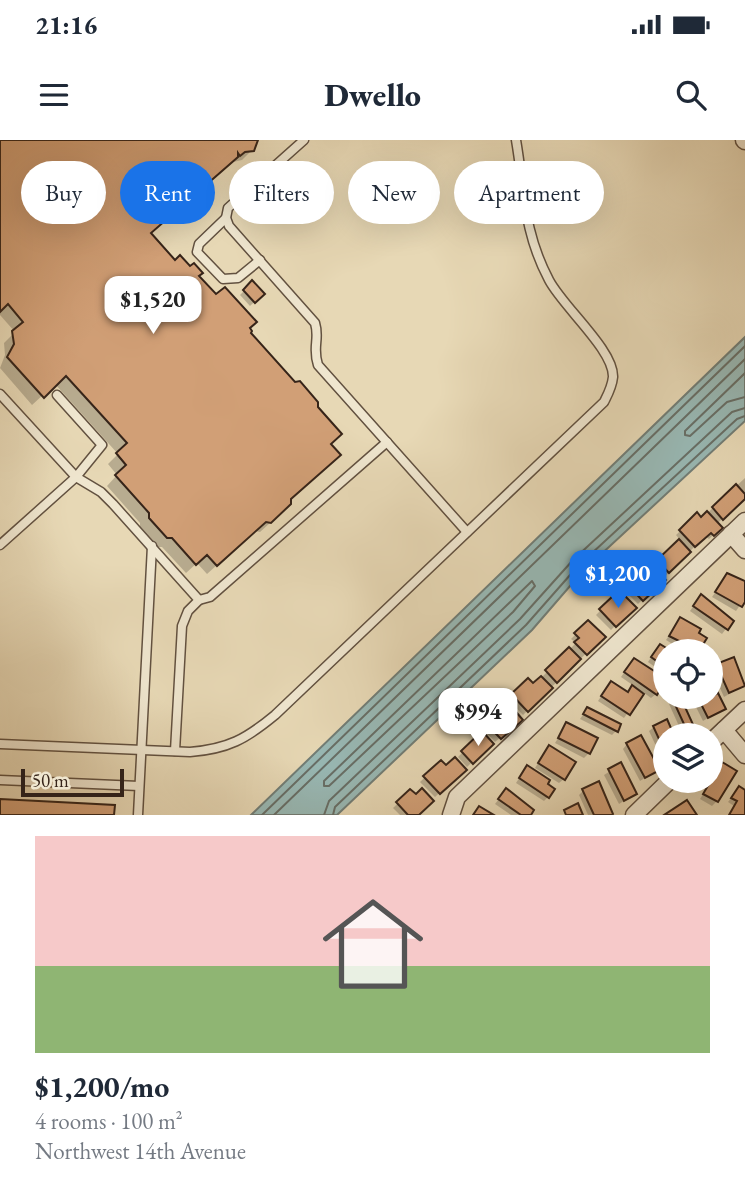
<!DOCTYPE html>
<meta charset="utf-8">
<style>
:root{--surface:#fff;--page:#f6f6f7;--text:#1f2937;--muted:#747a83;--accent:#1a73e8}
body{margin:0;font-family:"EB Garamond",serif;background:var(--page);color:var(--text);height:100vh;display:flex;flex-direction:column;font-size:26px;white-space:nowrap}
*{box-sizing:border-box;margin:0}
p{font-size:23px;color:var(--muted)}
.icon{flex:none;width:38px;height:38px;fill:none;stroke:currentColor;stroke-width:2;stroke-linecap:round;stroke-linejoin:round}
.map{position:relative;height:675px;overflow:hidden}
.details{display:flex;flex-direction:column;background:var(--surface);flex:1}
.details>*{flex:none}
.hud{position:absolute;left:21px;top:21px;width:704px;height:63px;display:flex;gap:14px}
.fabs{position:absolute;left:653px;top:499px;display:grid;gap:14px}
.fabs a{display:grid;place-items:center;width:70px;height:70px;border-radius:50%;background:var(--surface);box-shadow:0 7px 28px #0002;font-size:35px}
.scale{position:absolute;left:21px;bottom:18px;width:103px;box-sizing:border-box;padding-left:7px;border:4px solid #362419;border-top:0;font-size:19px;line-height:24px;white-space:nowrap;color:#362419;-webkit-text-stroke:5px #efe6cf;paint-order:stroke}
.price{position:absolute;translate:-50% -60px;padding:0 16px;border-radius:14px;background:#fff;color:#222;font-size:23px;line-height:46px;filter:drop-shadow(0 2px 4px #0008)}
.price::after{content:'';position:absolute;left:50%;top:42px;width:21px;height:16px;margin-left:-10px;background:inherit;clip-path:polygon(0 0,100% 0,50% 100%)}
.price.active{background:var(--accent);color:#fff}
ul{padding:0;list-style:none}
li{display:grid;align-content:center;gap:14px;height:371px;padding:0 35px}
li span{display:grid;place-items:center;height:217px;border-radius:0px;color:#555}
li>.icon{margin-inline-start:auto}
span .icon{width:126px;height:126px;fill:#fffc;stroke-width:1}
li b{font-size:30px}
.chip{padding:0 24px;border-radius:32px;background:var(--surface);box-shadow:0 7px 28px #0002;font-size:24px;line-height:63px}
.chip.active{background:var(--accent);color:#fff}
.status{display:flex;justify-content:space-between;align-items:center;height:49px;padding:0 35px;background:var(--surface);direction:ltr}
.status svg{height:19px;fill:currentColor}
header{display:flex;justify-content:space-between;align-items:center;height:91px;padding:0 35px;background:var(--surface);font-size:32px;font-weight:800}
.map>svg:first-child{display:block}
.water{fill:#98b8b4;stroke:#717d76;stroke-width:2}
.shadow{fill:#0003}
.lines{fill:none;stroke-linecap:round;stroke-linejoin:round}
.shore{stroke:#676e66;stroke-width:2}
.building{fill:#d19f76;stroke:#362419;stroke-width:2}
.service-casing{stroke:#625140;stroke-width:11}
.minor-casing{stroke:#625140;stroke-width:19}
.service{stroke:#efe6cf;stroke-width:8}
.minor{stroke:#efe6cf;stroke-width:16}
</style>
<div class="status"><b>21:16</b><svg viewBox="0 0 49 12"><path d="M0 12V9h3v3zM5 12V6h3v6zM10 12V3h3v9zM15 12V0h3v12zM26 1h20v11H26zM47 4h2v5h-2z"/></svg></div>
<header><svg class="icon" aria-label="menu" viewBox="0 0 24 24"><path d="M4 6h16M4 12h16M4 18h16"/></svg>Dwello<svg class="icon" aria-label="search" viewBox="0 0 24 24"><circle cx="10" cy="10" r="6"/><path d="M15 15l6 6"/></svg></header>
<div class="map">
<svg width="745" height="675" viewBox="0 0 745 675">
<rect width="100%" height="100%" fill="#e7d8b5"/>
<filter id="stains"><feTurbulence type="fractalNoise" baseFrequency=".00286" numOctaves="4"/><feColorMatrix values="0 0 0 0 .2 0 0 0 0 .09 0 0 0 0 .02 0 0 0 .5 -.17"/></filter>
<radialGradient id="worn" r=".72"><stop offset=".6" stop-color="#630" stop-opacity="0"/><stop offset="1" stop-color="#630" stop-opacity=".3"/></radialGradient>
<!-- water -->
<path class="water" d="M745,197V281L583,431L532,490L337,675H251Z"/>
<!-- shadow -->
<g class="shadow">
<path d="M0,0H256L252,10L242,20L229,23L149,94L175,122L197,136L248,189L329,304L280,374L260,392L255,391L207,434L197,423L186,433L162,407H157L140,388V383L107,346L117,335L108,324L118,314L55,244L32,265L0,228L5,215L4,203L15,192L0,175Z"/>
<path d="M252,143L263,154L250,166L240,155Z"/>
<path d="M745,338V356L717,384L716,392L709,399L705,396L638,464L624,450L641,433L644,436L680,400L676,395L697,375L701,379Z"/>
<path d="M727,435L745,443V458L736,471L712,457Z"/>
<path d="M613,458L618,463L634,467L611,490L596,475Z"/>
<path d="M697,461L732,481L722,494L690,471Z"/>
<path d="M680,479L704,499L697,511H684L666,500Z"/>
<path d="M588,482L603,497L523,575L508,559L528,540L533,545L543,536L576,503L571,499Z"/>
<path d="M656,510L668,511H665V534L648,522Z"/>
<path d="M630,524L656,554L651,558L643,552L624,578L598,561L607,547L627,553L634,546L621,537Z"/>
<path d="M717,526L744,545L724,557L712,530Z"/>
<path d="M710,556L724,568L703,581L693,561L697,557Z"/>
<path d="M673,559L694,591L690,595H683L669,564Z"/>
<path d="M498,568L503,573L520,580L495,602L479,585Z"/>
<path d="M587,569L616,591L612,595L580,579Z"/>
<path d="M567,584L589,613L584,618L555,603Z"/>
<path d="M654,587L672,595H665V617L662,619L649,591Z"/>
<path d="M481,594L491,604L467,627L458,617Z"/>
<path d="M627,604L658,630L640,641L623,609Z"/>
<path d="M545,612L564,639L559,643L535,628Z"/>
<path d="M441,622L446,628L464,630L435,657L420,642Z"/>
<path d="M722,624L717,661L712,666L700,659Z"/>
<path d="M620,625L635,654L619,664L604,635Z"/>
<path d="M523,632L548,657L544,661L516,643Z"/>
<path d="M739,648L745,652V674L729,675L734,666L728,662Z"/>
<path d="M584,650L610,675H588L579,655Z"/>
<path d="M410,652L417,675H400L393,668Z"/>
<path d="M502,655L529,675H511L495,664Z"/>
</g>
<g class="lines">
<!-- shore -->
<g class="shore">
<path d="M745,233L685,291V295L690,296L727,262L745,257"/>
<path d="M532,441L535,446L513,472L329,646H324V641Z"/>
<path d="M262,675L745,206"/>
<path d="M274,675L745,219"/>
<path d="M324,675L329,661L520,479L573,420L732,272L745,268"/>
<path d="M333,675L335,667L526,485L578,426L737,279L745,276"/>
</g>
</g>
<!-- building -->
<g class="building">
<path d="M0,0H258L254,11L245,12L240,16L238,13V17L151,93L175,120L180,115L190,126L194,123L203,133L199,136L216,154L225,147L257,182L250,188L252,191L251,193L295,242L300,241L318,262V267L342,294L331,304L341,315L291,359V364L271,383L266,382L217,426L207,415L196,425L172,398H167L149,378V373L115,335L126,325L116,313L127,303L66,236L44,258L7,217L14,204L12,191L23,182L8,164L0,172Z"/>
<path d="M252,140L265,154L255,163L243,150Z"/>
<path d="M736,344L745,354V359L723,380L712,367Z"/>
<path d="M707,371L723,388L714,396L711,393L695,407L679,390L697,372L701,377Z"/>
<path d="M679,399L691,412L669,433L657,420Z"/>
<path d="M652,425L666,440L643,461L627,444L641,431L644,433Z"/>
<path d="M727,433L745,441V462L742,467L715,452Z"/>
<path d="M701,454L734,481L728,490L693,466Z"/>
<path d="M624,455L637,468L616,487L599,469L613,456L618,461Z"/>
<path d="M680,477L701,489L699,493L707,498L699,511L669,496Z"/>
<path d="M588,480L606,497L587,515L574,502L579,498L574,493Z"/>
<path d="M660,504L671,511H665V527L651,517Z"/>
<path d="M569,507L581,519L557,543L545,530Z"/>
<path d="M734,517L745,546L729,553L716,524Z"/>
<path d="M634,518L665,538V542L657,555L624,532Z"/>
<path d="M541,536L553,548L528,572L511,554L528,538L533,543Z"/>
<path d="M611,541L628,552L632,545L644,554L630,575L601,556Z"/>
<path d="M710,550L713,556L718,553L726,569L708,578L697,556H710Z"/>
<path d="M680,556L696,591L689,595L672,558Z"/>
<path d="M498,565L503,571L510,565L523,580L501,599L482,579Z"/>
<path d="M587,567L621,584L618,592L583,574Z"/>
<path d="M667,579L674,595H665V612L653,586Z"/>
<path d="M566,582L598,598L590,614L558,598Z"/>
<path d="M482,591L494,604L473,624L461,611Z"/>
<path d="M641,595L660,630L645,638L626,603Z"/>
<path d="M549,605L576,622L565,640L538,623Z"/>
<path d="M455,617L467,630L440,654L423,636L441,620L446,625Z"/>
<path d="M621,622L637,654L624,661L608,629Z"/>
<path d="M722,622L737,631L718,662L703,654Z"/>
<path d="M527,625L550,640L548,644L555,649L549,658L519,638Z"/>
<path d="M599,641L613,674L612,675H594L582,649Z"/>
<path d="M739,646L745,650V675H729L737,661L731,658Z"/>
<path d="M422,648L434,661L419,675H408L396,662L410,649L416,654Z"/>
<path d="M506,648L534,670L531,675H521L498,659Z"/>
<path d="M0,659L115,665L114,675H0Z"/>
<path d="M687,660L697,675H664Z"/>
<path d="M578,663L583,675H566L564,670Z"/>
<path d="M479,666L494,675H473Z"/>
</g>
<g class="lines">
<defs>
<g id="service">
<path d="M304,0L228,68L226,78L229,86L315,183C320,199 312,207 318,225L467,392"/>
<path d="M226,78L199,104L197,112L223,139L238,138L260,120"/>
<path d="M0,254L76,337L101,352L113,364L199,460L188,471L182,486L175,611"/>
<path d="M0,405L76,337L102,305L57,255"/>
<path d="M199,460L210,457L387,302"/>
<path d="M0,604L190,612C228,609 246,599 275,575L604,262C608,254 612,247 613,237C614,210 563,167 549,140C523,91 525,52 516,0"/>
<path d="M0,640L139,646"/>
<path d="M138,675L152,406"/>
</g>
<g id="minor">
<path d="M744,0L745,1"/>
<path d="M731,394L745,410"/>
<path d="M724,590L745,615"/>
<path d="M710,603L745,570"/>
<path d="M451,675L457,657L745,381"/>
<path d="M634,675L670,640"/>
</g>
</defs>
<!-- service casing -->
<use href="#service" class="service-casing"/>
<!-- minor casing -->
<use href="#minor" class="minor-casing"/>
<!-- service -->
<use href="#service" class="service"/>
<!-- minor -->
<use href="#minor" class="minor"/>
</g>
<rect width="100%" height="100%" filter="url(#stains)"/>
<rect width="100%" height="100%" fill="url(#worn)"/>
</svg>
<div class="fabs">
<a><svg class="icon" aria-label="locate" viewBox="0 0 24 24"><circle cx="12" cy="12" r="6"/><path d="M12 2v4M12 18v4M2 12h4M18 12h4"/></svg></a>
<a><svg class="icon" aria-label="layers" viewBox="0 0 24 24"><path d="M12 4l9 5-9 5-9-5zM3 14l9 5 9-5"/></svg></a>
</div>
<div class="scale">50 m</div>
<b class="price" style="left:153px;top:196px">$1,520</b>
<b class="price active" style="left:618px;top:470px">$1,200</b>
<b class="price" style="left:478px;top:608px">$994</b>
<div class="hud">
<a class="chip">Buy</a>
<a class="chip active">Rent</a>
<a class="chip">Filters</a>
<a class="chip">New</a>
<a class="chip">Apartment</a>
</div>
</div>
<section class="details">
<ul>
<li><span style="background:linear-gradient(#f6c9c9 60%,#8fb573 0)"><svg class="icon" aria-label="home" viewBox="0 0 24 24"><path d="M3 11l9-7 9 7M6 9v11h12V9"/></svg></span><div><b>$1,200/mo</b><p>4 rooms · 100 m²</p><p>Northwest 14th Avenue</p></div></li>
</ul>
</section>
